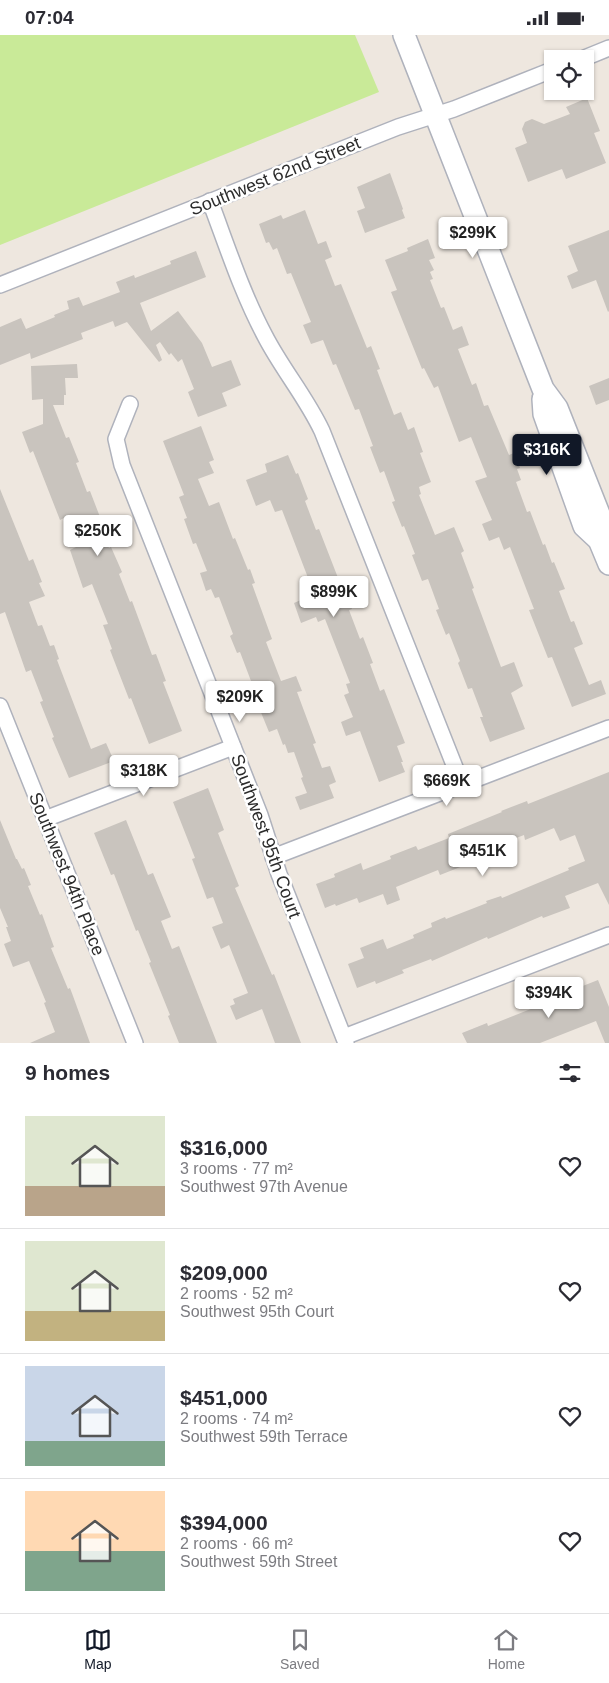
<!DOCTYPE html>
<meta charset="utf-8">
<style>
:root{--surface:#fff;--page:#f7f7f7;--text:#2b2b33;--muted:#7c7c81;--line:#e1e1e2;--accent:#111827}
body{margin:0;font-family:Arial,sans-serif;background:var(--page);color:var(--text);height:100vh;display:flex;flex-direction:column;font-size:19px;white-space:nowrap}
*{box-sizing:border-box;margin:0}
p{font-size:16px;color:var(--muted)}
.icon{flex:none;width:28px;height:28px;fill:none;stroke:currentColor;stroke-width:2;stroke-linecap:round;stroke-linejoin:round}
.map{position:relative;height:1008px;overflow:hidden}
.details{display:flex;flex-direction:column;background:var(--surface);flex:1}
.details>*{flex:none}
.tools{position:absolute;left:544px;top:15px;display:grid;gap:10px}
.tools a{display:grid;place-items:center;width:50px;height:50px;border-radius:0px;background:var(--surface);box-shadow:0 1px 4px #0004;font-size:25px}
.price{position:absolute;translate:-50% -42px;padding:0 11px;border-radius:5px;background:#fff;color:#222;font-size:16px;line-height:32px;filter:drop-shadow(0 1px 2px #0008)}
.price::after{content:'';position:absolute;left:50%;top:30px;width:15px;height:11px;margin-left:-8px;background:inherit;clip-path:polygon(0 0,100% 0,50% 100%)}
.price.current{background:var(--accent);color:#fff}
ul{padding:0;list-style:none}
li{display:flex;align-items:center;gap:15px;height:125px;padding:0 25px}
li+li{border-top:1px solid var(--line)}
li span{display:grid;place-items:center;flex:none;width:140px;height:100px;border-radius:0px;color:#555}
li>.icon{margin-inline-start:auto}
span .icon{width:60px;height:60px;fill:#fffc;stroke-width:1}
li b{font-size:21px}
h2{display:flex;justify-content:space-between;align-items:center;height:60px;padding:0 25px;font-size:21px}
.status{display:flex;justify-content:space-between;align-items:center;height:35px;padding:0 25px;background:var(--surface);direction:ltr}
.status svg{height:14px;fill:currentColor}
.tabs{display:flex;justify-content:space-around;align-items:center;height:70px;border-top:1px solid var(--line);background:var(--surface);font-size:14px;color:var(--muted)}
.tabs a{display:grid;justify-items:center;gap:2px}
.tabs .current{color:var(--accent)}
.map>svg:first-child{display:block}
.pitch{fill:#c9ea98}
.building{fill:#c9c4be}
.lines{fill:none;stroke-linecap:round;stroke-linejoin:round}
.street-casing{stroke:#afb2bc;stroke-width:18}
.secondary-casing{stroke:#afb2bc;stroke-width:24}
.street{stroke:#fff;stroke-width:15}
.secondary{stroke:#fff;stroke-width:21}
.labels{text-anchor:middle;stroke-width:5;stroke-linejoin:round;paint-order:stroke}
.street-label{font-size:18px;fill:#2c2c2c;stroke:#fff}
</style>
<div class="status"><b>07:04</b><svg viewBox="0 0 49 12"><path d="M0 12V9h3v3zM5 12V6h3v6zM10 12V3h3v9zM15 12V0h3v12zM26 1h20v11H26zM47 4h2v5h-2z"/></svg></div>
<div class="map">
<svg width="609" height="1008" viewBox="0 0 609 1008">
<rect width="100%" height="100%" fill="#eee7df"/>
<!-- pitch -->
<path class="pitch" d="M0,0H355L379,57L0,210Z"/>
<!-- building -->
<g class="building">
<path d="M587,63L600,96L594,98L606,128L566,144L562,134L528,147L515,113L527,108L522,94L525,87L532,84L544,89L570,79L566,72Z"/>
<path d="M390,138L403,174L402,175L405,183L365,198L357,176L365,173L357,152Z"/>
<path d="M305,175L318,209L326,206L332,222L325,225L335,251L341,249L367,313L371,311L380,334L377,335L394,380L401,377L408,395L414,392L423,417L420,418L431,447L419,452L421,459L419,460L435,500L454,492L464,516L461,518L474,553L472,554L501,632L514,627L523,651L511,658L525,694L490,707L480,682H483L472,653L468,654L458,628L460,626L449,598L446,600L436,575L439,574L428,544L422,546L412,520L415,519L404,491L402,492L392,467L395,466L384,436L380,438L370,412L373,411L359,374L355,375L336,329L333,330L323,305L311,309L303,290L311,287L291,238L287,239L277,213L273,215L269,207L266,208L259,189L281,180L283,184Z"/>
<path d="M609,195V276L608,277L596,245L572,254L567,241L578,236L568,211Z"/>
<path d="M428,204L435,223L429,225L434,235L430,237L433,244L430,245L441,273L444,272L453,295L462,291L469,310L458,314L472,350L476,348L484,371L488,370L509,420L514,418L520,433L517,434L521,445L516,447L527,477L530,476L543,510L545,509L552,528L554,527L565,554L559,556L571,587L574,586L583,609L574,613L589,650L601,645L606,659L572,672L552,622L548,623L529,575L534,574L510,512L504,515L499,502L489,506L482,489L492,485L475,446L487,442L471,402L459,407L438,351L434,353L424,333L422,334L391,257L397,255L385,225L408,216L407,213Z"/>
<path d="M196,216L206,242L140,268L151,296L178,276L202,308L212,332L231,325L241,350L222,358L227,371L198,382L188,357L194,354L182,324L178,327L171,318L169,320L160,307L156,310L162,325L159,327L127,287L115,292L113,286L81,298L83,304L31,324L30,318L0,330V292L21,283L26,294L55,282L54,280L69,274L67,266L79,262L83,271L120,257L116,247L134,240L135,243L171,229L170,226Z"/>
<path d="M77,329L78,343H65L66,360H64V370H53L66,403L69,402L79,427L76,428L87,457L90,456L100,482L97,483L109,513L111,512L122,537L119,539L130,567L132,566L152,620L156,619L166,646L163,647L182,696L149,709L131,663L129,664L110,615L112,614L103,590L108,589L92,549L83,553L70,515L76,512L64,483L60,485L33,416L30,418L22,397L43,389V364L32,365L31,331Z"/>
<path d="M609,343V365L596,370L589,351Z"/>
<path d="M201,391L214,425L209,427L214,438L198,444L209,471L219,467L233,504L235,503L248,535L250,534L255,548L252,549L272,604L266,607L281,646L296,641L302,656L297,657L316,708L313,709L322,733L330,731L336,747L329,750L334,763L300,775L295,762L307,758L301,743L303,742L294,717L288,718L285,709L283,710L277,694L269,697L248,646H251L240,617L237,618L230,601L233,599L219,562L215,563L211,554L206,556L200,538L207,536L196,508L193,509L184,484L187,483L179,462L184,460L163,406Z"/>
<path d="M288,420L296,439L298,438L308,464L305,466L316,495L319,494L340,548H342L352,574L349,575L360,604L363,602L373,628L370,629L380,656L384,654L405,708L397,711L403,727H401L405,737L379,747L360,696L346,701L341,687L353,682L344,660L349,658L346,649L350,648L325,584L318,587L316,582L301,588L294,568L312,560L308,549L310,548L282,475L275,477L270,465L256,471L246,445L267,437L265,429Z"/>
<path d="M0,454L29,526L33,524L42,547L39,548L45,561L29,567L38,591L42,590L50,611L54,610L59,624L57,625L91,714L106,708L114,726L69,743L52,703L54,702L40,667L43,666L31,635L26,637L5,577L0,579Z"/>
<path d="M609,737V870L598,848L565,861L570,873L543,883L542,881L488,904L487,902L432,926L431,924L402,935L404,938L376,949L375,946L357,953L348,929L364,923L360,913L383,904L387,914L414,903L413,900L432,892L431,888L445,882L446,884L487,868L486,866L501,861L502,863L569,835L568,833L585,826L575,800L560,806L554,793L525,805L524,800L471,821L473,827L440,840L438,835L396,852L400,865L387,870L383,859L359,868L357,863L336,871L335,869L325,873L316,849L335,842L334,839L361,828L363,835L391,824L390,821L416,811L418,815L449,803L448,799L502,777L501,776L527,766L528,769Z"/>
<path d="M208,753L224,795L218,798L239,851L235,853L272,940L274,939L301,1008H275L262,974L236,985L230,971L235,969L233,964L248,958L229,910L221,914L212,892L223,888L213,862L207,864L192,824L195,823L173,767Z"/>
<path d="M0,785L16,824H17L22,834L24,833L31,850L28,851L40,880L42,879L54,912L51,913L68,954L70,953L73,961L90,1008H30L55,997L44,968L46,967L29,926L13,932L4,909L11,906L6,892H8L0,873Z"/>
<path d="M126,785L148,840L153,838L171,882L161,886L172,914L179,911L217,1008H179L168,981L170,980L149,928L151,927L138,895L136,896L114,839L111,840L94,798Z"/>
<path d="M598,945L609,972V1008H605L596,986L540,1008H467L462,998L487,988L488,991L571,958L570,956Z"/>
</g>
<g class="lines">
<defs>
<g id="street">
<path d="M582,24L609,13"/>
<path d="M210,166C227,211 242,258 265,301C282,334 306,362 322,396L462,750"/>
<path d="M0,250L398,92L454,74L552,35"/>
<path d="M130,369L116,404L122,430L260,780L279,839L346,1008"/>
<path d="M0,671L135,1008"/>
<path d="M45,784L233,712"/>
<path d="M273,822L609,693"/>
<path d="M344,1002L609,900"/>
</g>
<g id="secondary">
<path d="M404,0L543,354L557,373L601,484L599,505"/>
<path d="M543,364L544,379L584,491L599,505L609,529"/>
</g>
</defs>
<!-- street casing -->
<use href="#street" class="street-casing"/>
<!-- secondary casing -->
<use href="#secondary" class="secondary-casing"/>
<!-- street -->
<use href="#street" class="street"/>
<!-- secondary -->
<use href="#secondary" class="secondary"/>
</g>
<g class="labels">
<!-- street labels -->
<g class="street-label">
<text transform="translate(275 141) rotate(-22)" y="6">Southwest 62nd Street</text>
<text transform="translate(266 801) rotate(70)" y="6">Southwest 95th Court</text>
<text transform="translate(67 839) rotate(68)" y="6">Southwest 94th Place</text>
</g>
</g>
</svg>
<div class="tools">
<a><svg class="icon" aria-label="locate" viewBox="0 0 24 24"><circle cx="12" cy="12" r="6"/><path d="M12 2v4M12 18v4M2 12h4M18 12h4"/></svg></a>
</div>
<b class="price" style="left:473px;top:224px">$299K</b>
<b class="price current" style="left:547px;top:441px">$316K</b>
<b class="price" style="left:98px;top:522px">$250K</b>
<b class="price" style="left:334px;top:583px">$899K</b>
<b class="price" style="left:240px;top:688px">$209K</b>
<b class="price" style="left:144px;top:762px">$318K</b>
<b class="price" style="left:447px;top:772px">$669K</b>
<b class="price" style="left:483px;top:842px">$451K</b>
<b class="price" style="left:549px;top:984px">$394K</b>
</div>
<section class="details">
<h2>9 homes<svg class="icon" aria-label="filters" viewBox="0 0 24 24"><path d="M4 7h16M4 17h16"/><circle cx="9" cy="7" r="2"/><circle cx="15" cy="17" r="2"/></svg></h2>
<ul>
<li><span style="background:linear-gradient(#dfe7d0 70%,#b9a48a 0)"><svg class="icon" aria-label="home" viewBox="0 0 24 24"><path d="M3 11l9-7 9 7M6 9v11h12V9"/></svg></span><div><b>$316,000</b><p>3 rooms · 77 m²</p><p>Southwest 97th Avenue</p></div><svg class="icon" aria-label="heart" viewBox="0 0 24 24"><path d="M12 20l-8-8c-3-5 5-10 8-4 3-6 11-1 8 4z"/></svg></li>
<li><span style="background:linear-gradient(#dfe7d0 70%,#c2b280 0)"><svg class="icon" aria-label="home" viewBox="0 0 24 24"><path d="M3 11l9-7 9 7M6 9v11h12V9"/></svg></span><div><b>$209,000</b><p>2 rooms · 52 m²</p><p>Southwest 95th Court</p></div><svg class="icon" aria-label="heart" viewBox="0 0 24 24"><path d="M12 20l-8-8c-3-5 5-10 8-4 3-6 11-1 8 4z"/></svg></li>
<li><span style="background:linear-gradient(#c9d6e8 75%,#7fa58c 0)"><svg class="icon" aria-label="home" viewBox="0 0 24 24"><path d="M3 11l9-7 9 7M6 9v11h12V9"/></svg></span><div><b>$451,000</b><p>2 rooms · 74 m²</p><p>Southwest 59th Terrace</p></div><svg class="icon" aria-label="heart" viewBox="0 0 24 24"><path d="M12 20l-8-8c-3-5 5-10 8-4 3-6 11-1 8 4z"/></svg></li>
<li><span style="background:linear-gradient(#ffd9b3 60%,#7fa58c 0)"><svg class="icon" aria-label="home" viewBox="0 0 24 24"><path d="M3 11l9-7 9 7M6 9v11h12V9"/></svg></span><div><b>$394,000</b><p>2 rooms · 66 m²</p><p>Southwest 59th Street</p></div><svg class="icon" aria-label="heart" viewBox="0 0 24 24"><path d="M12 20l-8-8c-3-5 5-10 8-4 3-6 11-1 8 4z"/></svg></li>
</ul>
</section>
<nav class="tabs">
<a class="current"><svg class="icon" aria-label="map" viewBox="0 0 24 24"><path d="M3 6l6-2 6 2 6-2v14l-6 2-6-2-6 2zM9 4v14M15 6v14"/></svg>Map</a>
<a><svg class="icon" aria-label="saved" viewBox="0 0 24 24"><path d="M7 4h10v16l-5-4-5 4z"/></svg>Saved</a>
<a><svg class="icon" aria-label="home" viewBox="0 0 24 24"><path d="M3 11l9-7 9 7M6 9v11h12V9"/></svg>Home</a>
</nav>
